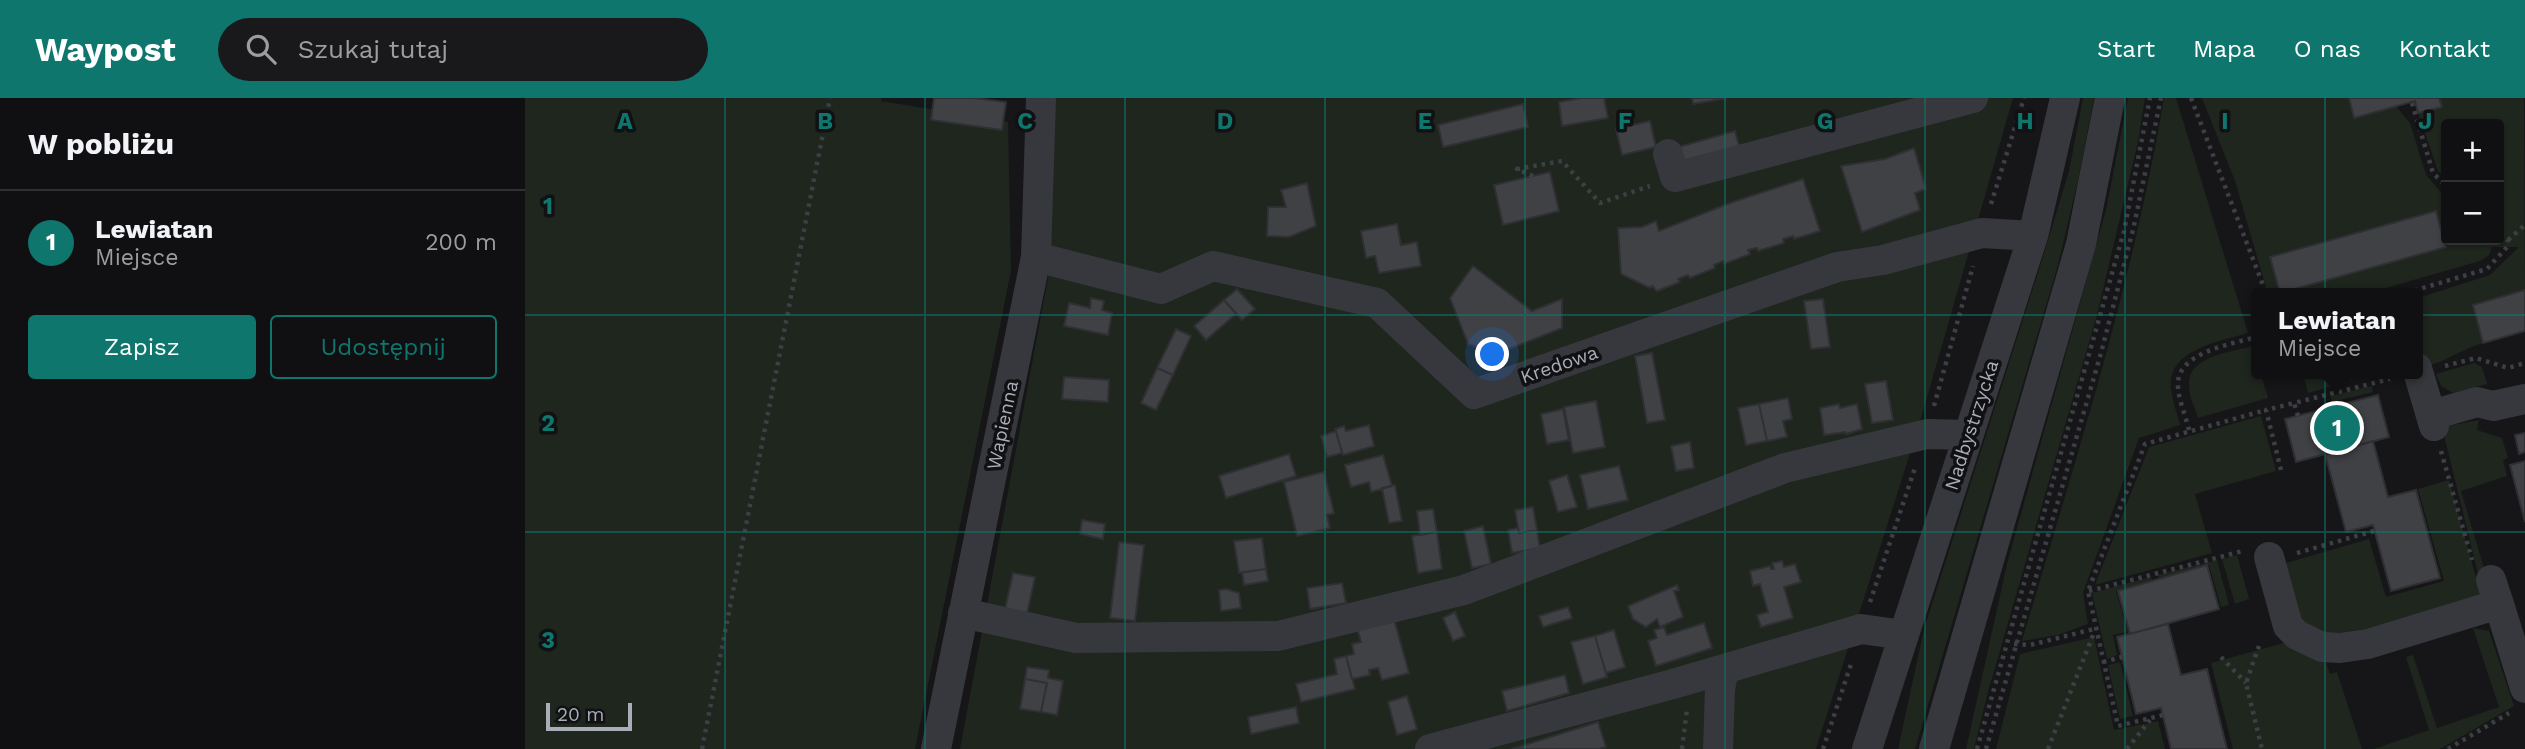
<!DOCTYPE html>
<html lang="pl">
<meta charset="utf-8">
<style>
:root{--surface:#101012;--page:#19191b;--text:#f1f3f6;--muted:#9c9d9f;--line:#303032;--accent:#0f766e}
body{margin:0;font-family:"Work Sans",sans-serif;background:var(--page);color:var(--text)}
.controls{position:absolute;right:21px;top:21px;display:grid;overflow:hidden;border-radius:7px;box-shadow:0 2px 5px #0004}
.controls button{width:63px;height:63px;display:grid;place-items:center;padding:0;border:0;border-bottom:2px solid var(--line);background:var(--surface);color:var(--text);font:35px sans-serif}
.scale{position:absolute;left:21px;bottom:18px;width:86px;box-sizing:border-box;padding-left:7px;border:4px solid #a8adb8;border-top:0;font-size:19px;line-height:24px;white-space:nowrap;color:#a8adb8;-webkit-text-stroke:5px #111113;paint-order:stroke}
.you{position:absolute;left:968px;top:257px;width:24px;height:24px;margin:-18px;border:5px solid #fff;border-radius:50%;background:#1a73e8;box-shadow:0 0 0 10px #1a73e833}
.badge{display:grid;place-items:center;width:46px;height:46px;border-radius:50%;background:var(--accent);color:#fff;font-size:23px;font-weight:700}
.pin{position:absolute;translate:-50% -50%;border:4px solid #fff;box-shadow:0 2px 7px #0006}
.popup{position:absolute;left:1726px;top:190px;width:172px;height:91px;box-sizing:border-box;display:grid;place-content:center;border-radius:7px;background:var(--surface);filter:drop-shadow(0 2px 5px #0005);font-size:23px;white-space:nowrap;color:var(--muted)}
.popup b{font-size:26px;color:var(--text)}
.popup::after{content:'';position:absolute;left:50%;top:100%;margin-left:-14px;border:14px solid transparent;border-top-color:var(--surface)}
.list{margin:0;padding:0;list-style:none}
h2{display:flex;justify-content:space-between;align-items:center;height:91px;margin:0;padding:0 28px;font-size:30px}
h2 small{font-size:23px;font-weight:400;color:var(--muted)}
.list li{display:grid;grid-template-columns:46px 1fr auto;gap:21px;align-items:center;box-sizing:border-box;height:105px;padding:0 28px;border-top:2px solid var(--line)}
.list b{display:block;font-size:26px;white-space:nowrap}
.list p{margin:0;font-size:23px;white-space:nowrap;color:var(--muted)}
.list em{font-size:23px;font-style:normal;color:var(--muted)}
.actions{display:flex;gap:14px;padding:21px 28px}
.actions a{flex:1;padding:16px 0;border:2px solid var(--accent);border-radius:7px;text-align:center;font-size:24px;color:var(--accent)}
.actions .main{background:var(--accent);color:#fff}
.icon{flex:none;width:38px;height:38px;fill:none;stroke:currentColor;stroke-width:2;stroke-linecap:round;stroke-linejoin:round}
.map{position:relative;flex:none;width:2000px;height:651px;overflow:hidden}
header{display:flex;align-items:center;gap:42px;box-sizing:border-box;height:98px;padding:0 35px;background:var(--accent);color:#fff}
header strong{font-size:33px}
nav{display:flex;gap:38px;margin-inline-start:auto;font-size:24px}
.search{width:490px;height:63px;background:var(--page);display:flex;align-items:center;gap:18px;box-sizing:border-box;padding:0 24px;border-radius:38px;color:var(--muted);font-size:26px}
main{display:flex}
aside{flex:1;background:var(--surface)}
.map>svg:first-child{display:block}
.green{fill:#1e261e}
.building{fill:#404145;stroke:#303034;stroke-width:2}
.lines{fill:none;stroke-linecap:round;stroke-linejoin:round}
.path{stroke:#3d3f44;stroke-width:4.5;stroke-dasharray:3.5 5;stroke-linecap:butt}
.minor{stroke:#37383d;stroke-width:30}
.grid{fill:none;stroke:#0f766e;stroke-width:2;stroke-opacity:0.55}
.labels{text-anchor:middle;stroke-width:7;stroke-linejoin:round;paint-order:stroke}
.street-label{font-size:19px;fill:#a8adb8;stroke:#111113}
.grid-label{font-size:23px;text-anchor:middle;font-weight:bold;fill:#0f766e;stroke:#111113;stroke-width:7;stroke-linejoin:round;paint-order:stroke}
</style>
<header>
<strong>Waypost</strong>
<div class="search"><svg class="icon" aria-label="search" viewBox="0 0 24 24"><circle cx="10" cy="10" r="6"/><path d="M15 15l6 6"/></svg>Szukaj tutaj</div>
<nav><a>Start</a><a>Mapa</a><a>O nas</a><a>Kontakt</a></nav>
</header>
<main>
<aside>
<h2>W pobliżu<small></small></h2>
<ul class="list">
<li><span class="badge">1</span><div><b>Lewiatan</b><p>Miejsce</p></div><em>200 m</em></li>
</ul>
<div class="actions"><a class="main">Zapisz</a><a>Udostępnij</a></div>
</aside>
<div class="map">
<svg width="2000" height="651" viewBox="0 0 2000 651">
<rect width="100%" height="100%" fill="#161618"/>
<!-- green -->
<path class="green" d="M0,0H356V3L483,24L486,173L390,651H0Z
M527,0H1488L1395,324L1291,651H435L523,180Z
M1558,0H1569L1554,78L1533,167L1390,651H1373L1399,531L1517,162L1544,73Z
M1603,0H1620L1613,44L1572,217L1463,594L1449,651H1441L1482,466L1581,112Z
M1639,0H1651L1723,235C1697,243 1642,251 1646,290C1647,302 1652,315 1655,327L1614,340L1558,495L1563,526L1533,537L1497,543C1550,363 1608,185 1639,0Z
M1677,0H1824L1830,20L1871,8L1885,25L1901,77L1921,100V142H1974V26H1921V81L1913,73L1893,15L1917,9L1914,0H1999L2000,192L1948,207L1958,245C1935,252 1921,264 1898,269L1893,241V200L1965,177L1994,149H1967L1964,157L1955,163L1843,195H1758L1921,149L1911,113L1745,159L1753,189L1742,193L1710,83Z
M1728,248L1731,259V276H1736L1743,300L1673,320C1670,310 1664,299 1664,288C1661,258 1707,254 1728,248Z
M1949,265L1957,269L1962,286L1928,295L1916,288L1911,276Z
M1778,276H1847L1783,295Z
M1847,288L1848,294L1807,304L1806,298Z
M1736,318L1751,373L1670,396L1687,455L1570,487L1624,349Z
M1954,322L1952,332L1977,340L1983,360L1978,362L1982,378L1936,393L1967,497L1959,500L1917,329Z
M1924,382L1957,501L1816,541L1781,533L1754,467L1844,441L1861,499L1919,483L1893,391Z
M1712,457L1724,501L1710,506L1697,461Z
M1692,462L1704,507L1696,509L1684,467L1634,480L1633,477Z
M1626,479L1627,482L1591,493L1603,534L1588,537L1592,557L1582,561L1567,495Z
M1948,530L1964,533L1989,608L1915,651H1849L1904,632L1881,559L1888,557L1912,630L1974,609Z
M1569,539L1589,632L1633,623L1640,651H1471L1495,556Z
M1773,541L1796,551L1805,576L1812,574L1837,651H1708L1686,565Z
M1595,564L1608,618L1595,621L1583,567Z"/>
<!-- building -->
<path class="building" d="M409,0H449L481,4L477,32L406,22Z
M1056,0H1079L1083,20L1037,28L1034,4Z
M1167,0H1202L1168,6Z
M1824,0H1914L1917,9L1893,15L1890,3L1829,20Z
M998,6L1003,29L918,49L913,27Z
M1125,23L1131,49L1097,57L1091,31Z
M1210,33L1217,59L1157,76L1150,50Z
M1389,50L1401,91L1390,95L1395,112L1337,134L1316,68L1360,61Z
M1025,74L1034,113L978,127L969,87Z
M1278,81L1295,133L1269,141L1268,138L1258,141L1259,145L1233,153L1232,150L1223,152L1225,156L1199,166L1198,163L1189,167L1190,170L1165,180L1163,177L1153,181L1155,184L1132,193L1127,188L1125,190L1096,176L1093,130L1117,129L1131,123L1134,133L1205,105Z
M782,85L791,128L764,139L742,138L743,109H761L756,92Z
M1911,113L1921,149L1755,195L1745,159Z
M872,126L876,147L892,144L896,168L854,175L850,158L841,160L836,133Z
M948,168L1007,213L1037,201V230L972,256L943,246L925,200Z
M712,191L730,211L717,222L699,202Z
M2000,192V233L1958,245L1948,207Z
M566,200L579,203L577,212L587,215L583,237L539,228L544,205L565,210Z
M1298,201L1305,249L1286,251L1279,203Z
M699,202L711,216L681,242L669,228Z
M651,231L666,238L648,277L632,270Z
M1127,255L1140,322L1122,325L1110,258Z
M632,270L648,277L631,312L616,305Z
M539,279L584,282L583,304L537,301Z
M1361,283L1368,322L1347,325L1340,286Z
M1853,297L1864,339L1771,364L1760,321Z
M1263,300L1267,321L1258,323L1262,339L1242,343L1234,306Z
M1071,303L1080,349L1048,355L1039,309Z
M1234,306L1242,343L1221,347L1213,310Z
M1314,306L1315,310L1332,306L1337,331L1321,336L1320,334L1299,337L1295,310Z
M1038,311L1044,342L1022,346L1016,316Z
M844,327L849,348L818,357L810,331L819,328L821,333Z
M811,333L817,355L802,359L796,338Z
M2000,335V354L1994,356L1990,337Z
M1848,343L1863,399L1891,392L1915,480L1866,493L1848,427L1821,434L1800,356Z
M1165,344L1169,370L1151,373L1146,348Z
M764,356L771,378L701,400L694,378Z
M858,357L867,388L846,394L844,384L826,389L820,367Z
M2000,363V424L1985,367Z
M1094,368L1103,402L1063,411L1055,377Z
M799,374L809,415L802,417L805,430L772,438L759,384Z
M1042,377L1052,409L1033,414L1024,383Z
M870,387L877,423L864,425L857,390Z
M1008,409L1012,432L994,435L990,412Z
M908,411L912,434L895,437L892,413Z
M557,422L580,426L578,441L555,436Z
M958,428L966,466L947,470L939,433Z
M993,430L994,435L1012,432L1015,450L987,455L983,432Z
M912,434L917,471L893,475L887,438Z
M737,440L741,471L714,475L709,443Z
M594,444L619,447L610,523L585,520Z
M1257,463L1259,469L1270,466L1276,484L1259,489L1268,520L1236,529L1232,517L1243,514L1235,486L1228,488L1225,473L1245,468L1246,471H1249L1247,465Z
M1682,467L1694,511L1605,536L1593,493Z
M741,471L743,483L719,487L717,474Z
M488,475L510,479L502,516L480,511Z
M817,485L821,505L785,511L782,490Z
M1152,487L1154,492L1149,493L1158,519L1135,529L1132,521L1121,529L1108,521L1103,508Z
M701,491L714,495L716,510L696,513L694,492Z
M1043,509L1047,520L1018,529L1014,518Z
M930,514L940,538L928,543L918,520Z
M869,521L884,575L857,582L853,570L844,572L845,577L827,581L821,558L829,556L827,546L836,544L832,530Z
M1179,525L1187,550L1131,568L1123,543L1132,540L1129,532L1139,529L1142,537Z
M1643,526L1656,577L1682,571L1702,651H1646L1636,610L1611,616L1592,539Z
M1089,532L1100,569L1081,575L1070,538Z
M1070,538L1082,579L1058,586L1046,544Z
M821,558L830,591L776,604L771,586L812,576L809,561Z
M502,569L524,572L523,580L538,583L532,617L516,614L522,585L500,581Z
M1040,577L1044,595L982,613L977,593Z
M500,581L522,585L516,614L495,611Z
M882,598L892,631L872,637L863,604Z
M771,609L774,625L726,636L723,619Z
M1073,624L1081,649L1073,651H987Z"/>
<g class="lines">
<!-- path -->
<path class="path" d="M1666,0L1741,195
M1887,5L1908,75L1921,88
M1008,78L992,71L1037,63L1075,105L1125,88
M1466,106L1499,0
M1983,142L2000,127
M1881,195L1962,171L1982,149L1983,142L1974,135
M1920,268L1951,260L1983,270L2000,265
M1409,308L1448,168
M1773,318L1769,305L1865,281
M1664,332C1661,319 1654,303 1653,289C1650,254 1708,246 1731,239
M1916,353L1947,462
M1756,372L1741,312L1769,305
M1772,455L1849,433
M1564,493L1718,453
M1345,504L1391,367
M1489,546L1505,547L1569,531
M1734,548L1721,585L1737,651
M1696,559L1721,585
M1578,564L1597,559
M1638,617L1593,628L1563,493L1620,346L1741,312
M177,651L305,0
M1157,651L1162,611
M1298,651L1327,563
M1452,651L1599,133L1625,0
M1461,651L1576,255L1608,132L1636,0
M1523,651L1570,532
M1602,651L1625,622
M1923,651L1984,615"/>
<!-- minor -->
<path class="minor" d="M1143,56L1150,79L1448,0
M511,159L636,191L688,168L852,205L949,296L1312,169L1358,162L1457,135L1508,138
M1892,270L1909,328
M1907,317L1952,304L1968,308L2000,301
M1744,459L1763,528L1772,537L1797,549L1815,550L1843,546L1974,506L2000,590
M1966,482L1974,506
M438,515L551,540L753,538L939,492L1260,370L1402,336L1443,337
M411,651L511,159L516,0
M905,651L1148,586L1336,531L1379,537
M1193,651L1195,591L1199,571
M1342,651L1508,138L1540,0
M1409,651L1556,146L1585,0"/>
</g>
<!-- grid -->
<path class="grid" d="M200,0V651M400,0V651M600,0V651M800,0V651M1000,0V651M1200,0V651M1400,0V651M1600,0V651M1800,0V651M0,217H2000M0,434H2000"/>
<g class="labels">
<!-- street labels -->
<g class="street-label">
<text transform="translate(1034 266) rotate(-19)" y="7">Kredowa</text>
<text transform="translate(477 327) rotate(-78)" y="7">Wapienna</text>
<text transform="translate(1446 327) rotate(-72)" y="7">Nadbystrzycka</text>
</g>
</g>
<g class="grid-label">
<text x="100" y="31">A</text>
<text x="300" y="31">B</text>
<text x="500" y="31">C</text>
<text x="700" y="31">D</text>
<text x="900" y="31">E</text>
<text x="1100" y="31">F</text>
<text x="1300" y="31">G</text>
<text x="1500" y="31">H</text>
<text x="1700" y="31">I</text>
<text x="1900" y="31">J</text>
<text x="23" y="116">1</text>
<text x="23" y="333">2</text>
<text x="23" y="550">3</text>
</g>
</svg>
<div class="controls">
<button>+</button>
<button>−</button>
</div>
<div class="scale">20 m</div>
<div class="you"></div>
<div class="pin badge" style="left:1812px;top:330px">1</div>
<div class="popup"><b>Lewiatan</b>Miejsce</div>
</div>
</main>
